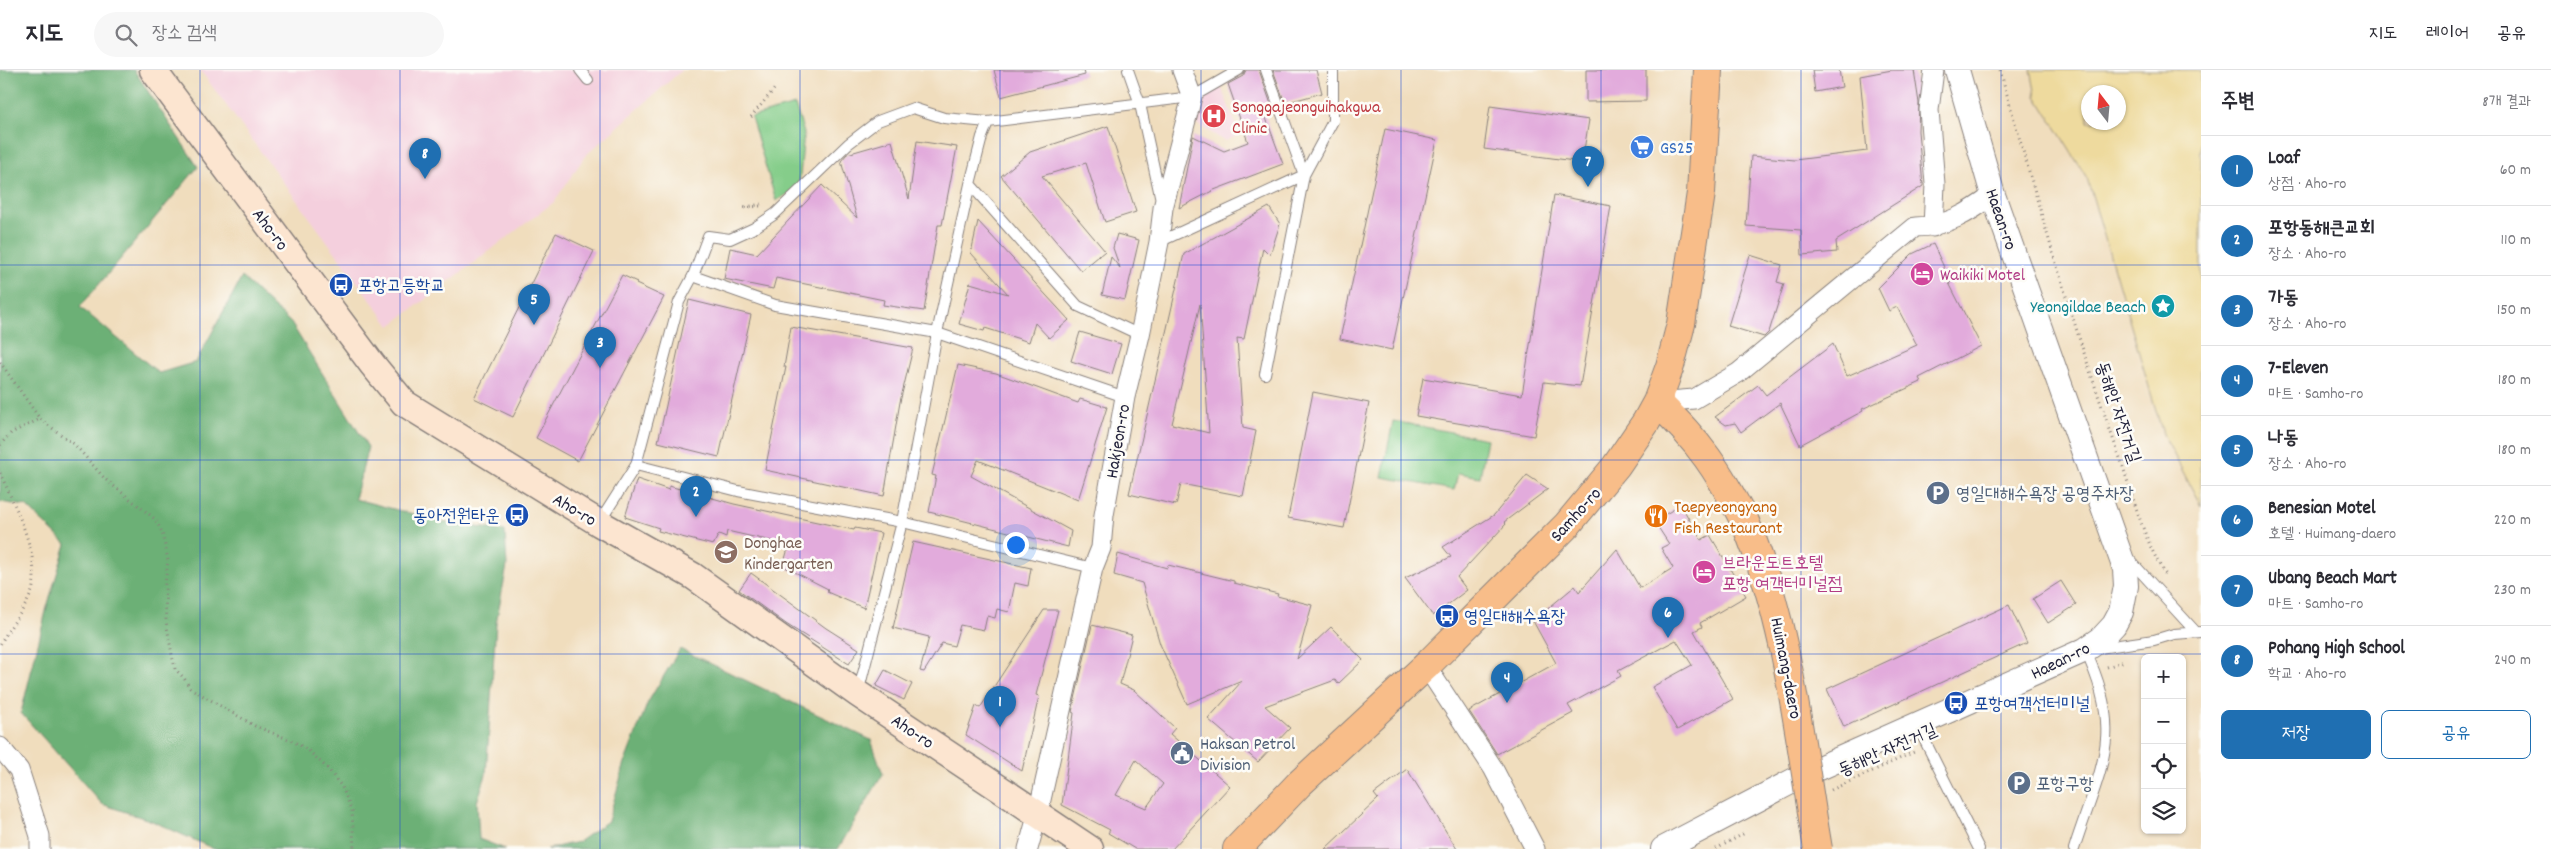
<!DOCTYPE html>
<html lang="ko">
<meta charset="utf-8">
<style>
:root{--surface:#fff;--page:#f7f7f7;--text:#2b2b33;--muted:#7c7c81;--line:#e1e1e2;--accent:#1f6fb2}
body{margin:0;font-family:Dekko,"Poor Story",sans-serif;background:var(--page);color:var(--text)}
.controls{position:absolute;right:15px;bottom:15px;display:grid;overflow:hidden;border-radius:8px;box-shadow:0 1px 4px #0004}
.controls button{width:45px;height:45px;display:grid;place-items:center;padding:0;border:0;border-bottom:1px solid var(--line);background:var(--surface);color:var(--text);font:25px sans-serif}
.compass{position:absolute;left:2081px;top:15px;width:45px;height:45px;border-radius:50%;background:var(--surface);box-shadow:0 1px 4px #0004;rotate:344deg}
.you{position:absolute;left:1015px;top:474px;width:18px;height:18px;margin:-12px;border:4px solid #fff;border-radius:50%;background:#1a73e8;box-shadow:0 0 0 8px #1a73e833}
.badge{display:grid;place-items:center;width:32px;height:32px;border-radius:50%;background:var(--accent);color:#fff;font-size:16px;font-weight:700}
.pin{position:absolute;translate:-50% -41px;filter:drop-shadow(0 1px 2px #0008)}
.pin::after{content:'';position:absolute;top:26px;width:18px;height:15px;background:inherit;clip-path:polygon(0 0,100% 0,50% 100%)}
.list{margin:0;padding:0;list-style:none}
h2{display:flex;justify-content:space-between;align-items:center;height:65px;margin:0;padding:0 20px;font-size:21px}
h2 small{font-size:16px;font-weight:400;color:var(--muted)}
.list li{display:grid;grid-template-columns:32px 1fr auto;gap:15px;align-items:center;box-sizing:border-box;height:70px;padding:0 20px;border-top:1px solid var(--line)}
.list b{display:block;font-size:19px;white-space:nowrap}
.list p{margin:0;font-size:16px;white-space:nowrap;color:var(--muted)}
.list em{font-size:16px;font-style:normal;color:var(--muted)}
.actions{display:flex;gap:10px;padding:15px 20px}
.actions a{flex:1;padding:11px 0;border:1px solid var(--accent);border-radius:8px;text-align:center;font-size:18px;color:var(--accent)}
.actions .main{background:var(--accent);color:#fff}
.icon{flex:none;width:28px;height:28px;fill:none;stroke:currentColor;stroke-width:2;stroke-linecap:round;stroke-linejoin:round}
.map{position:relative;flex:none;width:2201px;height:779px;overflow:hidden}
header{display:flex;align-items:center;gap:30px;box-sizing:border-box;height:70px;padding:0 25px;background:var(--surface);border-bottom:1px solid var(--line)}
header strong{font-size:24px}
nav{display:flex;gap:28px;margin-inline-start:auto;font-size:18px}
.search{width:350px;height:45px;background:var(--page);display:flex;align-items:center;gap:12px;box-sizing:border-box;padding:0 18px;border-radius:28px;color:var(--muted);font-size:19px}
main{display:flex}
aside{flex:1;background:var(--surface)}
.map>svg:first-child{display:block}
.built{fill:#f4cfdd}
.green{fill:#85cd8a;stroke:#547862}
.forest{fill:#6cb076;stroke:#476958}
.sand{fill:#eeda9e;stroke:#887e6c;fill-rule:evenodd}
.building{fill:#e2abdc;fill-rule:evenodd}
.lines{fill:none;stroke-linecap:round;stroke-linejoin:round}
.service-casing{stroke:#89807c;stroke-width:12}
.minor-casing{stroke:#89807c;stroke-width:21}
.tertiary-casing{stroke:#89807c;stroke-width:26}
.secondary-casing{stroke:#89807c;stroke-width:29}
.primary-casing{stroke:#89807c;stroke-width:30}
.path{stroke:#89807c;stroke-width:3;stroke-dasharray:1 4;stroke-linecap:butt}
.service{stroke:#fff;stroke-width:10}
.minor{stroke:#fff;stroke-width:19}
.tertiary{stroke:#fff;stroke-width:24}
.secondary{stroke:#fce5d0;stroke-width:26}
.primary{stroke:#f8bd89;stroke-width:28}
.primary-bridge-casing{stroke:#89807c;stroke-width:30;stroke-linecap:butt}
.primary-bridge{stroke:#f8bd89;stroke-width:28}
.grid{fill:none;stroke:#1d4ed8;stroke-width:1;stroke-opacity:0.55}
.labels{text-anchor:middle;stroke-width:5;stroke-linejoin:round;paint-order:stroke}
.health-label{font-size:18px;fill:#be3a42;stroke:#fdfcf7;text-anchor:start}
.shop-label{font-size:18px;fill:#366cbe;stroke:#fdfcf7;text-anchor:start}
.street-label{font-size:18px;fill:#22223b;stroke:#fdfcf7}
.hotel-label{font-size:18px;fill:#b23c85;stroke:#fdfcf7;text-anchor:start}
.transit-label{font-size:18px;fill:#164399;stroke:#fdfcf7;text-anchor:start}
.culture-label{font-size:18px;fill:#0d838f;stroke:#fdfcf7;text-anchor:end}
.service-label{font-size:18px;fill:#4e5e75;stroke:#fdfcf7;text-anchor:start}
.food-label{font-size:18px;fill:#c56008;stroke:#fdfcf7;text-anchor:start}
.education-label{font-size:18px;fill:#785e54;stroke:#fdfcf7;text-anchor:start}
</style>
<header>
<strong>지도</strong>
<div class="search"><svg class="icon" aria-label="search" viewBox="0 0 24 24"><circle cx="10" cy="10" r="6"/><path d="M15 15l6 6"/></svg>장소 검색</div>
<nav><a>지도</a><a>레이어</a><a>공유</a></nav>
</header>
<main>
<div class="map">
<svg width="2201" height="779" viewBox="0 0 2201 779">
<rect width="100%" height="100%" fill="#fdfcf7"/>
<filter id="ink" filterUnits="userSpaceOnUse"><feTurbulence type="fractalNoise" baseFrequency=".02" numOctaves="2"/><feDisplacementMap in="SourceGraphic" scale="10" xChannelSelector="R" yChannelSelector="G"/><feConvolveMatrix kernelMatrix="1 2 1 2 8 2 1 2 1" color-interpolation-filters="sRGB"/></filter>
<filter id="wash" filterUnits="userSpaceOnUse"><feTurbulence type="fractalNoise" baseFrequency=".0096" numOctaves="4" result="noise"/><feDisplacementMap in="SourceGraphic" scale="20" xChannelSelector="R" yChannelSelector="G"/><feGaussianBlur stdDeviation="1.12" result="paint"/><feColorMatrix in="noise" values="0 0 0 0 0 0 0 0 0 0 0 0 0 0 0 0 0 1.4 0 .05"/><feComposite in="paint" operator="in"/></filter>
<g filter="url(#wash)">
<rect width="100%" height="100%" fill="#f0ddbd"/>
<!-- built -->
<path class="built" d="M200,0H682L585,86L554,132L390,256Z
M1220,14L1240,65L1225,71L1195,53L1199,23Z"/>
<!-- green -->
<path class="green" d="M795,35L804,63L799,117L776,131L751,47Z
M1393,351L1487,369L1480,407L1458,403L1454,420L1382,407Z"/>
<!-- forest -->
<path class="forest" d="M0,0H134L198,97L80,237L159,303L196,292L242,207L291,253L368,377L355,429L448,453L505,461L507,496L496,553L486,705L477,732L479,769L505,779H214L152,751L102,734L21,643L47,537L66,474L26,436L0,432Z
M680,579L871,670L883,704L838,779H547L578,772L608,751L626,689L648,632Z"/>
<!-- sand -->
<path class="sand" d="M2031,0H2201V436L2163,364L2087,108L2036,26ZM2088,22H2118V52H2088Z"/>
<g id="blocks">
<!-- building -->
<path class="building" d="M994,0H1084L1085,5L1001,27Z
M1246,0H1259L1272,37L1263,40L1283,94L1214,120L1179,138L1193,66L1224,81L1248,72L1228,14L1243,6Z
M1273,0H1316L1322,23L1285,33Z
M1586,0H1646V31L1586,32Z
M1812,0H1839L1842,17L1815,22Z
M1892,0H1914L1919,33L1918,61L1923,116L1836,171L1837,182L1802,185L1801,160L1746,156L1751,86L1795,90L1867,81L1860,6Z
M1490,36L1589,50L1582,92L1484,79Z
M1108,56L1136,142L1105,152L1086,93L1042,106L1105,181L1081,201L1001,106L1030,82Z
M1385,59L1437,70L1392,280L1340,269Z
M892,71L909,129L917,71L957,77L942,155H938L924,241L883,235L884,230L776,208L773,219L724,209L730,178L757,184L822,115L857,148L841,91L847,84Z
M1554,125L1611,136L1580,316L1544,312L1534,366L1416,346L1423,308L1522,325Z
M1269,137L1280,154L1270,185L1263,178L1244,269L1237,268L1243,358L1256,361L1243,426L1181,414L1176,435L1129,424L1184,184ZM1200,234L1209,363L1172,354Z
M978,151L1069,250L1049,268L1035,253L1029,272L985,258L984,261L959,254L970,213L1008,224L971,183Z
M556,163L594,181L513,347L474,328Z
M1117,164L1139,170L1125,230L1102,225L1111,187L1120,198L1113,178Z
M1933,174L1951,212L1949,213L1981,276L1919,308L1921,312L1862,339L1863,341L1800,375L1780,333L1741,362L1735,353L1726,355L1715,347L1758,315L1766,325L1833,274L1847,306L1917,275L1897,237L1889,241L1878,218L1912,184Z
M1750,185L1782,195L1777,212L1784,214L1769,262L1764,267L1728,256Z
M622,205L637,212L636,214L664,227L578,391L536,368Z
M689,230L751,245L719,387L658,372Z
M791,257L913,278L900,332L884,426L765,400L786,297H784Z
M1080,262L1121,274L1112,304L1071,291Z
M958,295L996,303L1078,333L1080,329L1107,337L1078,430L978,390L971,406L1071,461L1068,477L929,442L936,406L932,405Z
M1313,322L1369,333L1344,458L1288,448Z
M1527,405L1548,419L1504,452L1506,454L1457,507L1467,520L1433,546L1405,508L1451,487L1443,477L1494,445Z
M637,409L669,420V416L734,434L854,460L855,458L881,463L864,538L827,522L828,519L783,496L789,475L727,461L726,467L719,464L713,475L658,461L659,458L625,447Z
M1681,435L1701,470L1710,465L1746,526L1700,553L1702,557L1694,561L1733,629L1677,660L1652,617L1692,595L1676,570L1618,601L1621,606L1568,635L1573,643L1497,684L1469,641L1556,593L1533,551L1575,516L1579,522L1617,479L1640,518L1673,498L1661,478L1669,474L1654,451Z
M913,472L1031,498L1028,516L1015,513L1009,542L997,539L995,548L987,546L984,560L960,555L954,576L942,573L924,602L920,601L929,567L893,558Z
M1118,484L1167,498L1168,495L1234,511V513L1278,524L1277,526L1312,535L1297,589L1331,557L1363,590L1338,614L1335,610L1265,636L1290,658L1258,692L1208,649L1242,611L1187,634L1160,574L1142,513L1114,505Z
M751,503L826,558L859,579L849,594L786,554L739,520Z
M2061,511L2076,535L2048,553L2033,529Z
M2009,535L2027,573L1844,657L1827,619Z
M1044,540H1058L1036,625L1039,626L1022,701L966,665L976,636L980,638Z
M1092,555L1132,565L1120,614L1134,620L1175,658L1170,664L1230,716L1172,779H1135L1108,763L1110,760L1062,735L1074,643L1072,642ZM1136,690L1163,714L1146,738L1116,725Z
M885,600L912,614L904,630L876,616Z
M1407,699L1457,779H1325L1378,729L1374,724Z"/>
</g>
</g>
<g filter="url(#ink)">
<use href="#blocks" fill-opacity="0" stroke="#89807c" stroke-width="1"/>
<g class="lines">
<!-- service casing -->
<g class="service-casing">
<path id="service" d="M580,0L588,10
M1128,0L1140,34L1161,130
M970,114L1078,236L1140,265
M1159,172L1304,105L1266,0
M693,206L775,235L937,263L1125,327
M1265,304L1304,105L1333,51V0
M636,395L738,421L902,452L1093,498
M599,453L636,395L679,232L693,206L708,166L730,169L754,158L775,144L848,74L878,51L913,38L944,48L988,52L1192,27L1239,0
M2128,488L2195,561
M2099,578L2154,570L2174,564L2201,562
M858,623L902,452L937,263L970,114L982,67L988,52
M1917,655L1979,779
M2074,779C2100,697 2126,665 2085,580"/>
</g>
<!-- minor casing -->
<g class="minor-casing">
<path id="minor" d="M1933,157L1935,114L1929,40L1934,0
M1657,332L1694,329L1738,303L1915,157C1946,157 1969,143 1993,125
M1426,596L1493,698L1535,779
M0,677L19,700L40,766V779
M1028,779L1038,743L1093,498L1101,478L1104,445L1125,327L1140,265L1159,172L1163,138L1192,27L1182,0"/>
</g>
<!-- tertiary casing -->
<g class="tertiary-casing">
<path id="tertiary" d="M1663,779L1808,703L2085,580L2101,569L2114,555L2121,542L2126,516L2125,499L1993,125L1957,0"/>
</g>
<!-- secondary casing -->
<g class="secondary-casing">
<path id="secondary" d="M153,0L372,294L404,333L599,453L693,506L858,624L1090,779"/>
</g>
<!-- primary casing -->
<g class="primary-casing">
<path id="primary" d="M1657,332C1699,371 1719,401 1745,452
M1237,779L1299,714L1426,596L1567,455L1616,396L1646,352L1657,332L1670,296L1681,254L1701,123L1708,0"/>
</g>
<!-- path -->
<path class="path" d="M2000,0C2037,130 2074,261 2120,388C2132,423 2145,475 2166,505
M751,47L776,17
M760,136L743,138L761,134
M0,292L40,349L75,375L105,409L155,449L162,462L168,490L165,514L166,551L172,585L175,599L184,608L190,618L255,656L293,671L309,681L328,699L342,717L352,741L354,779
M0,375L11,363L40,349
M0,403C14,434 45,494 30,526C22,544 8,558 0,575
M2107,597L2125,591
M1831,720L1914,682
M1716,779L1745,763"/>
<!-- service -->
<use href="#service" class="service"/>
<!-- minor -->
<use href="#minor" class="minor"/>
<!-- tertiary -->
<use href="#tertiary" class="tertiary"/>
<!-- secondary -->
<use href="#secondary" class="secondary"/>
<!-- primary -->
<use href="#primary" class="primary"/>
<!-- primary-bridge casing -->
<g class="primary-bridge-casing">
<path id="primary-bridge" d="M1745,452C1789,555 1799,669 1818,779"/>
</g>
<!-- primary-bridge -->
<use href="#primary-bridge" class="primary-bridge"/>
</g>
</g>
<!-- grid -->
<path class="grid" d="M200,0V779M400,0V779M600,0V779M800,0V779M1000,0V779M1201,0V779M1401,0V779M1601,0V779M1801,0V779M2001,0V779M0,195H2201M0,390H2201M0,584H2201"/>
<!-- icons -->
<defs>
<g id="hospital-disc" transform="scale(1.25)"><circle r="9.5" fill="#e0444e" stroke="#fdfcf7"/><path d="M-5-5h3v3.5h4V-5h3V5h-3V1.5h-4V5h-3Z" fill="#fff"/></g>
<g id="supermarket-disc" transform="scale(1.25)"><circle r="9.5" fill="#3f7fe0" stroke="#fdfcf7"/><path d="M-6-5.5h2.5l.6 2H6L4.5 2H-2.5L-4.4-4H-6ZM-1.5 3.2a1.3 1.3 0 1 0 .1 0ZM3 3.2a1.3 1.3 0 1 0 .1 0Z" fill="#fff"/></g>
<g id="hotel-disc" transform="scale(1.25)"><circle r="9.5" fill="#d1479c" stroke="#fdfcf7"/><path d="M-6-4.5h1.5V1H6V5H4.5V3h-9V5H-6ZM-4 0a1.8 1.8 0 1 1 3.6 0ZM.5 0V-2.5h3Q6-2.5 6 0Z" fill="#fff"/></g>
<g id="bus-disc" transform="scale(1.25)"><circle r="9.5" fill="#1a4fb4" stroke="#fdfcf7"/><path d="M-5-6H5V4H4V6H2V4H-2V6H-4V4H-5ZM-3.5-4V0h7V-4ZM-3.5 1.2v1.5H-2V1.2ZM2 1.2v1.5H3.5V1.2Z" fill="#fff"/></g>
<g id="sight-disc" transform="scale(1.25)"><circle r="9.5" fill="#0f9aa8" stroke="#fdfcf7"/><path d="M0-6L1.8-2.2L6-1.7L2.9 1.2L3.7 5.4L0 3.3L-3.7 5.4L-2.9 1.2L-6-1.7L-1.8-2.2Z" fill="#fff"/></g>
<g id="parking-disc" transform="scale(1.25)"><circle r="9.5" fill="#5c6f8a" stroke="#fdfcf7"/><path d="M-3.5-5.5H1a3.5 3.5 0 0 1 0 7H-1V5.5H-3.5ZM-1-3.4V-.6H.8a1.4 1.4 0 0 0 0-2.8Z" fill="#fff"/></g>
<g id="restaurant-disc" transform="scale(1.25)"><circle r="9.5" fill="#e8710a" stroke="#fdfcf7"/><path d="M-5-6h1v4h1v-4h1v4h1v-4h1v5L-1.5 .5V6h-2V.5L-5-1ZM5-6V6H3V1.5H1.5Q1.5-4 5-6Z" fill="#fff"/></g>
<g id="school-disc" transform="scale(1.25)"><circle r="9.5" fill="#8d6e63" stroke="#fdfcf7"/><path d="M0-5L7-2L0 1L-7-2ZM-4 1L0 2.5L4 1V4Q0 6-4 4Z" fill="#fff"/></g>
<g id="civic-disc" transform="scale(1.25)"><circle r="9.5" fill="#5c6f8a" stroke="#fdfcf7"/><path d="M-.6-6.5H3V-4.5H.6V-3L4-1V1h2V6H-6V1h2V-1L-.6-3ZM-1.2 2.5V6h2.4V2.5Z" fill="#fff"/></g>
</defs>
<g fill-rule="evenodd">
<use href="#hospital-disc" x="1214" y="46"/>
<use href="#supermarket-disc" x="1642" y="77"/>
<use href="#hotel-disc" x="1922" y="204"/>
<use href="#bus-disc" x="341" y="215"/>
<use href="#sight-disc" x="2163" y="236"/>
<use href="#parking-disc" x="1938" y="423"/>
<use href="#bus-disc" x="517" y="445"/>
<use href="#restaurant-disc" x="1656" y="446"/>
<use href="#school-disc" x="726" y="482"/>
<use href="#hotel-disc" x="1704" y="502"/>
<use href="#bus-disc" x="1447" y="546"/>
<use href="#bus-disc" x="1956" y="633"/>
<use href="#civic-disc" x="1182" y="683"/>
<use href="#parking-disc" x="2019" y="713"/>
</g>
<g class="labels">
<!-- health labels -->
<g class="health-label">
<text x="1232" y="42">Songgajeonguihakgwa<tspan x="1232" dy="21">Clinic</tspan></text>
</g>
<!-- shop labels -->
<g class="shop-label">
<text x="1660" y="83">GS25</text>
</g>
<!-- street labels -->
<g class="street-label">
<text transform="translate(2002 149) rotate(71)" y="6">Haean-ro</text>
<text transform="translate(271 159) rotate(53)" y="6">Aho-ro</text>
<text transform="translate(2119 342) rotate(71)" y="6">동해안 자전거길</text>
<text transform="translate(1117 371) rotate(-80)" y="6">Hakjeon-ro</text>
<text transform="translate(575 439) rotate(31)" y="6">Aho-ro</text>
<text transform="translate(1575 444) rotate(-48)" y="6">Samho-ro</text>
<text transform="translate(2060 590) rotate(-26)" y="6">Haean-ro</text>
<text transform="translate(1787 598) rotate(79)" y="6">Huimang-daero</text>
<text transform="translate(913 661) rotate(34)" y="6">Aho-ro</text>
<text transform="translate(1887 679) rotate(-24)" y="6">동해안 자전거길</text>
</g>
<!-- hotel labels -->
<g class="hotel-label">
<text x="1940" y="210">Waikiki Motel</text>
<text x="1722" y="498">브라운도트호텔<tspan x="1722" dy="21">포항 여객터미널점</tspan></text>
</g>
<!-- transit labels -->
<g class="transit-label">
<text x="358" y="221">포항고등학교</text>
<text x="500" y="451" text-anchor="end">동아전원타운</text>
<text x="1464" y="552">영일대해수욕장</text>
<text x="1974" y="639">포항여객선터미널</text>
</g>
<!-- culture labels -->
<g class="culture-label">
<text x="2146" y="242">Yeongildae Beach</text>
</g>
<!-- service labels -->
<g class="service-label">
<text x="1956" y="429">영일대해수욕장 공영주차장</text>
<text x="1200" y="679">Haksan Petrol<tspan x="1200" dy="21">Division</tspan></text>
<text x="2036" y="719">포항구항</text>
</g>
<!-- food labels -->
<g class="food-label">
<text x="1674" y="442">Taepyeongyang<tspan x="1674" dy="21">Fish Restaurant</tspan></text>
</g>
<!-- education labels -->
<g class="education-label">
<text x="744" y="478">Donghae<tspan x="744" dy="21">Kindergarten</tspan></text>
</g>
</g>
</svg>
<div class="controls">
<button>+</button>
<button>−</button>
<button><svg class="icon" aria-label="locate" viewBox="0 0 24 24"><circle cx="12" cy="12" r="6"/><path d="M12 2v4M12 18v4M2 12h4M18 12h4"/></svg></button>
<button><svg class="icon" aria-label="layers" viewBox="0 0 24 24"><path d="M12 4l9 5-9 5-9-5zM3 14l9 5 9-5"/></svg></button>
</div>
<svg class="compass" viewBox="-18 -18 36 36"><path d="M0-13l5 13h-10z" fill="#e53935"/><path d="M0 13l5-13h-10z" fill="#7c7c81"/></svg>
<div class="you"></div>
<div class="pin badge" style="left:1000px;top:657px">1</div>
<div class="pin badge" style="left:696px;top:447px">2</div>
<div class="pin badge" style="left:600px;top:298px">3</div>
<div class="pin badge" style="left:1507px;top:633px">4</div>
<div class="pin badge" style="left:534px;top:255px">5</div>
<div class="pin badge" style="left:1668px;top:568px">6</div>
<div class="pin badge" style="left:1588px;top:117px">7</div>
<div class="pin badge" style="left:425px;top:109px">8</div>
</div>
<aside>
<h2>주변<small>8개 결과</small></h2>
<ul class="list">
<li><span class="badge">1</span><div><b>Loaf</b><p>상점 · Aho-ro</p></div><em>60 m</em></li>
<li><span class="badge">2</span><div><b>포항동해큰교회</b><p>장소 · Aho-ro</p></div><em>110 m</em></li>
<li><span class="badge">3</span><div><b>가동</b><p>장소 · Aho-ro</p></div><em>150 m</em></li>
<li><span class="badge">4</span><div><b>7-Eleven</b><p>마트 · Samho-ro</p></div><em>180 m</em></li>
<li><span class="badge">5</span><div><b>나동</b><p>장소 · Aho-ro</p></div><em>180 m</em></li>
<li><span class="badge">6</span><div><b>Benesian Motel</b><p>호텔 · Huimang-daero</p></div><em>220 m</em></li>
<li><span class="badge">7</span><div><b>Ubang Beach Mart</b><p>마트 · Samho-ro</p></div><em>230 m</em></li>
<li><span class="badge">8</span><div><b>Pohang High School</b><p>학교 · Aho-ro</p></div><em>240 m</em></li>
</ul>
<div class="actions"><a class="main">저장</a><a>공유</a></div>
</aside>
</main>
